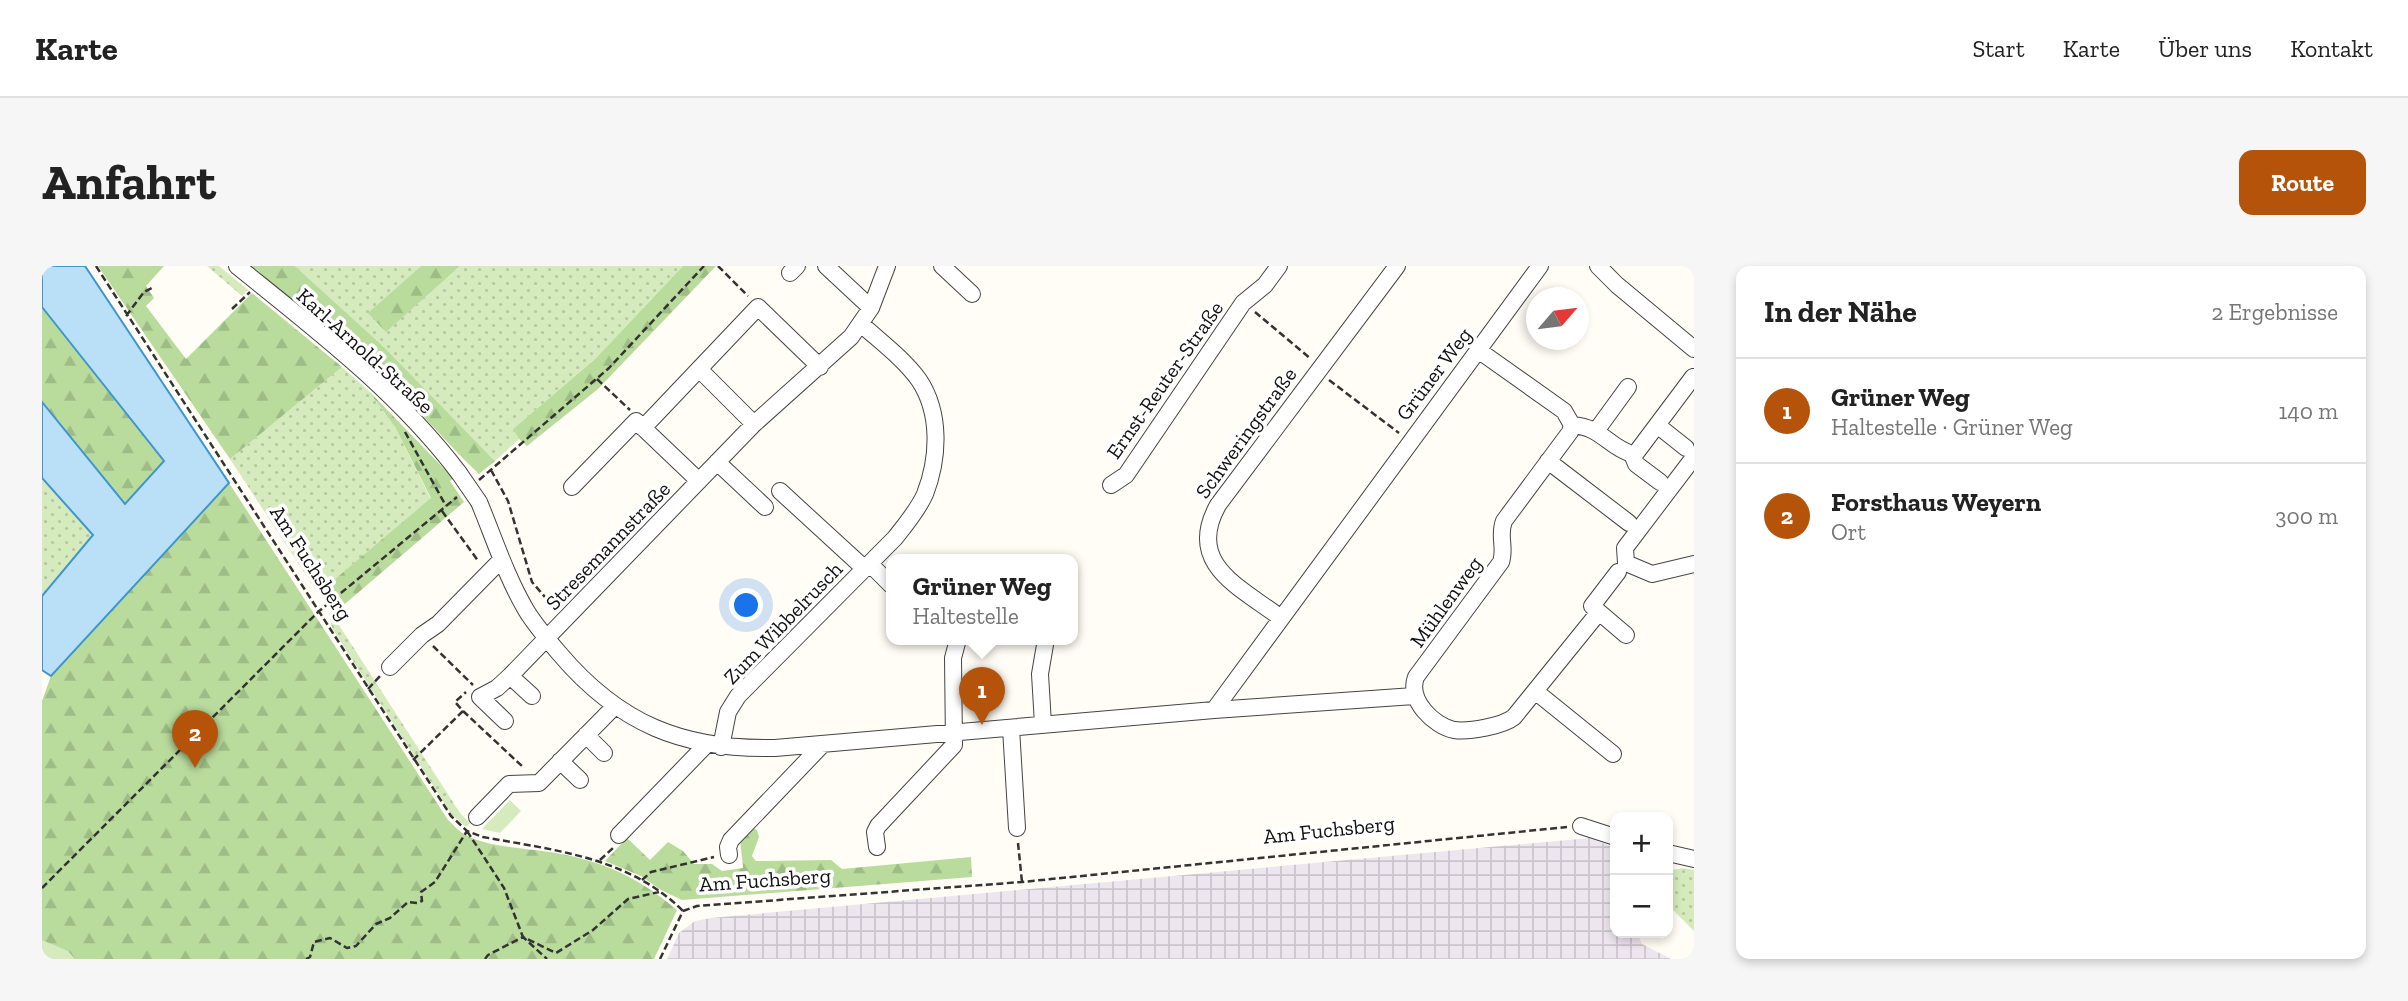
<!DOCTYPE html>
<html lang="de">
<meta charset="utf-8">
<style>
:root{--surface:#fff;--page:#f6f6f6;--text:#222;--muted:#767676;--line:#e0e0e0;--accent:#b45309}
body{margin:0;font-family:"Zilla Slab",serif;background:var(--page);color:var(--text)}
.controls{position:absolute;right:21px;bottom:21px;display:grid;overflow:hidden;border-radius:14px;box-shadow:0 4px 10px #0003}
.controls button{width:63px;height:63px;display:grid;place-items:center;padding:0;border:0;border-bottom:2px solid var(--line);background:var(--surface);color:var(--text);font:35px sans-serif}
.compass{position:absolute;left:1484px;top:21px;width:63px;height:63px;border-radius:50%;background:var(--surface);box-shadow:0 4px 10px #0003;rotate:62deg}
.you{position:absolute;left:705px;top:340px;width:24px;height:24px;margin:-18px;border:5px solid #fff;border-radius:50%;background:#1a73e8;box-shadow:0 0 0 10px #1a73e833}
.badge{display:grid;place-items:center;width:46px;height:46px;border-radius:50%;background:var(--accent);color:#fff;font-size:23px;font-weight:700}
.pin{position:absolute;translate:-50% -58px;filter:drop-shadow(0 2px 4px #0008)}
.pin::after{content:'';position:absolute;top:37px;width:24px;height:21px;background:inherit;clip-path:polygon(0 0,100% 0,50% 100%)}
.popup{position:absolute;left:844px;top:288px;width:192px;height:91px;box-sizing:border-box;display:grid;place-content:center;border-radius:14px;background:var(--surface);filter:drop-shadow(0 2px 5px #0005);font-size:23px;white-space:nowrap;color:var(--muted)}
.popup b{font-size:26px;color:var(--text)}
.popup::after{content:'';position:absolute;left:50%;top:100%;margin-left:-14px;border:14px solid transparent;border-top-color:var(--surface)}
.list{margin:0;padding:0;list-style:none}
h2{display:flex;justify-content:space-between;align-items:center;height:91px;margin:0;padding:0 28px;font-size:30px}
h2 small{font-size:23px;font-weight:400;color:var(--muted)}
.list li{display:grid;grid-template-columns:46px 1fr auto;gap:21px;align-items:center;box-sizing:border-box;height:105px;padding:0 28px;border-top:2px solid var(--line)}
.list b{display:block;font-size:26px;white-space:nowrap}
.list p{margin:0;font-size:23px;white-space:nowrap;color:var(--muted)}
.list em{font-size:23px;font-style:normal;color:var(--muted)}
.map{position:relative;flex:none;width:1652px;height:693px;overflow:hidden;border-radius:14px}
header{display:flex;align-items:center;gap:42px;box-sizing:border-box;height:98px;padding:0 35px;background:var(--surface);border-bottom:2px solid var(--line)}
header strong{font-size:33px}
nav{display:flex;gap:38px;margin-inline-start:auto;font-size:24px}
.intro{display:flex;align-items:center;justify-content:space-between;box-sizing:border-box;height:168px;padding:0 42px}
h1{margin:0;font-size:49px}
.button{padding:18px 32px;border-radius:14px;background:var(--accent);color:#fff;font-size:24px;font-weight:700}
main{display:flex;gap:42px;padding:0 42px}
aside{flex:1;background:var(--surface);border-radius:14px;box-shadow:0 4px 10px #0003}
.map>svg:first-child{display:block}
.industrial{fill:url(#industrial-grid)}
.grass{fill:url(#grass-dots)}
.forest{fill:url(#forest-firs)}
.park{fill:#d5ebbd}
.water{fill:#b9e0f7;stroke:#3f96cf;stroke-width:2}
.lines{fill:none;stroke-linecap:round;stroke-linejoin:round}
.minor-casing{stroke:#444;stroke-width:18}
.path{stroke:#333;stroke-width:2.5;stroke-dasharray:7 3.5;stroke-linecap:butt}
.minor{stroke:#fff;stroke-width:16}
.minor-bridge-casing{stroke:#444;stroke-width:18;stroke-linecap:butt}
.minor-bridge{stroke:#fff;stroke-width:16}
.labels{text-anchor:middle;stroke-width:7;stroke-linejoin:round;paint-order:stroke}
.street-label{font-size:21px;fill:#111;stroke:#fff}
</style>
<header>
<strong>Karte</strong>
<nav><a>Start</a><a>Karte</a><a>Über uns</a><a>Kontakt</a></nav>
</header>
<div class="intro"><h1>Anfahrt</h1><a class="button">Route</a></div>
<main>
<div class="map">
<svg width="1652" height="693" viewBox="0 0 1652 693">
<defs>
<pattern id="industrial-grid" width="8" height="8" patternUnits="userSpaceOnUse" patternTransform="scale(1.75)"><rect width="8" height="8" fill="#eee6ef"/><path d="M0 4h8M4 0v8" fill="none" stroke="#cbc4cc"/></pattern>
<pattern id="grass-dots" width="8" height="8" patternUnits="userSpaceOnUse" patternTransform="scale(1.75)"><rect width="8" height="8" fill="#d5ebbd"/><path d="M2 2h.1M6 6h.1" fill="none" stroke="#b6c8a1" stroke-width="1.8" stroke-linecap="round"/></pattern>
<pattern id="forest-firs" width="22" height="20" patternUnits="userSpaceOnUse" patternTransform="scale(1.75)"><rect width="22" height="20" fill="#b9dc9c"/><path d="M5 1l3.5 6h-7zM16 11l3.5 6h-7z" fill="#9ebc85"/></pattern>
</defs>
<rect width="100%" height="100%" fill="#fffdf5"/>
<!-- industrial -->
<path class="industrial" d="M1548,572L1568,580L1573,590V667H1595L1600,678L1629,693H625L637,667L653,655L669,652Z"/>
<!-- grass -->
<path class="grass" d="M165,0H177L206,24L200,30Z
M253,0H379L327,47L344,65L418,0H641L553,93L471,163L477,173L453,195L342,81Z
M300,101L325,123L353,161L389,233L280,324L273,323L188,193Z
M0,214L52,269L0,330Z
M294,340L297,343L293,353L418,547L428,557L424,561L410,549L290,362L287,348Z
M1642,602L1652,604V665L1626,639V618L1630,604Z"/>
<!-- forest -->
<path class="forest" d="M56,0H122L104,20L112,32L104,40L144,93L210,27L300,101L188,193Z
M207,0H253L342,81L453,195L437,208C409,182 386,153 358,127C310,82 259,41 207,0Z
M379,0H418L344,66L326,47Z
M641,0H674L556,123L485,180L477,173L471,163L553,93Z
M0,41L122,195L84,238L0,136Z
M325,123L411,212L408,215L422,236L297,343L280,324L389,232L353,161Z
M187,217L406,554C411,558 416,565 422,568C446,583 495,582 524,589C568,598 601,615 635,644L612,693H0V435L9,410Z
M710,561L715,564L717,571L710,590L714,595L789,594L800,603L929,591L930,611L640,634L619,624L599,610L563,595L585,572L608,594L626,576L641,585L652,598H670L680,605L701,602L698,573Z"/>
<!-- park -->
<path class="park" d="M468,534L479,545L458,567L440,563Z
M0,674L26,685L33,693H0Z"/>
<!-- water -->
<path class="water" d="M0,0H43L187,217L9,410L0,404V330L51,269L0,212V136L83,238L122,195L0,41Z"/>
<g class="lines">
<!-- minor casing -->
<g class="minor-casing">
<path id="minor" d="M195,0C273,63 356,126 417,207
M784,0L829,42
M900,0L930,28
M1556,0L1575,19L1652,83
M748,7L755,0
M1436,84L1522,145L1530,159L1528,166L1462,255C1456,270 1464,282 1459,296L1374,411C1365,434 1392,460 1412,464C1427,466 1461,460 1472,451L1557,346L1584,369
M657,103L712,158
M1530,159C1560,161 1566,181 1590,188L1594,187L1651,111
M1615,159L1644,182
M601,162L716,41L778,101
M1554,165L1586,121
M1590,188L1594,198L1618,216
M1652,191L1583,282L1584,297L1610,308L1652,298
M1506,195L1587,257
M675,196L723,241
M1069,219L1084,209L1201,37L1223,19L1237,0
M530,221L594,155L657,215
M738,225L823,303
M437,236C452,272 464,310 484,344C493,359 505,373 517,387C577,458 641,484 733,482L1172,444L1498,0
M828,298L849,319
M1557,346L1550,340L1576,306
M1239,352C1198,321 1143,298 1176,239L1355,0
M348,401L380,369L396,358L459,294
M468,410L490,430
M1493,425L1571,488
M1172,444L1372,430
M463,455L438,431L455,422L468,410L712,158L809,71L829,42L845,0
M1001,458L998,408L1004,373
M969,462L975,562
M544,469L562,487
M679,481L686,446L696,430L853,272C864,258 876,244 883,228C897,192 899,147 877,114C862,93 839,76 819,58
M518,495L538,514
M435,551L467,518L497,517L573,440
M1539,560L1573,571
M577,569L664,479
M835,581L833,566L836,560L912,479L911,392L915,377L912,373
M1626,587L1652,593
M687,589L686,581L689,574L781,478"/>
</g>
<!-- path -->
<path class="path" d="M54,0L409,550L425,565L441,571C511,584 587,591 641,645
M676,0L706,30
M190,43L208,26
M1213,46L1269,93
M84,50L102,26L112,21
M555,113L588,144
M1287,114L1357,167
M363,166L404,240
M449,204L466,235L490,316L515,345
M437,214L567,102L662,0
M400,245L437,296
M391,380L431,419
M326,423L338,410
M421,445L482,502
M371,494L421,445L413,436L424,426
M425,565L462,622L481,671L514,687L551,664L586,633L617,626
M976,577L980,616
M558,594L571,582
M600,614L609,606L672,591
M0,622L276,346L415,231
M641,645L655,640L980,616L1525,561
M264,693L268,691L272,676L288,672L305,682L314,680L334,658L348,652L366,636L375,637L380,635L379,626L393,616L425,565
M443,693L446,689L481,671L505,693
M618,693L641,645"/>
<!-- minor -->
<use href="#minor" class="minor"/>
<!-- minor-bridge casing -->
<g class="minor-bridge-casing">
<path id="minor-bridge" d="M417,207L437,236"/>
</g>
<!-- minor-bridge -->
<use href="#minor-bridge" class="minor-bridge"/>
</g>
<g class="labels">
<!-- street labels -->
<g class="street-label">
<text transform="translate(323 85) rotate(42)" y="7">Karl-Arnold-Straße</text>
<text transform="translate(1392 108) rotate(-53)" y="7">Grüner Weg</text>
<text transform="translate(1123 114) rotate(-55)" y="7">Ernst-Reuter-Straße</text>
<text transform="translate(1204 167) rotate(-54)" y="7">Schweringstraße</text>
<text transform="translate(566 280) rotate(-46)" y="7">Stresemannstraße</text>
<text transform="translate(269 297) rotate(57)" y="7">Am Fuchsberg</text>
<text transform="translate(1404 336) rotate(-54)" y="7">Mühlenweg</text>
<text transform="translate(741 357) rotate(-46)" y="7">Zum Wibbelrusch</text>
<text transform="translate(1287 564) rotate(-6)" y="7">Am Fuchsberg</text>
<text transform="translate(723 614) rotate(-4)" y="7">Am Fuchsberg</text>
</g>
</g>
</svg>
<div class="controls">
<button>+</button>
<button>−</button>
</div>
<svg class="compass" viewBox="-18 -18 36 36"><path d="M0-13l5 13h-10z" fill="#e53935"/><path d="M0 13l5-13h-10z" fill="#767676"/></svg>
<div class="you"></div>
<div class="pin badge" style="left:940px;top:459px">1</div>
<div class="popup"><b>Grüner Weg</b>Haltestelle</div>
<div class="pin badge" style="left:153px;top:502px">2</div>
</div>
<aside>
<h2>In der Nähe<small>2 Ergebnisse</small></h2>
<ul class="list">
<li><span class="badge">1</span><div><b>Grüner Weg</b><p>Haltestelle · Grüner Weg</p></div><em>140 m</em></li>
<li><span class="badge">2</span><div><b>Forsthaus Weyern</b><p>Ort</p></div><em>300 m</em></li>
</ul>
</aside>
</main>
